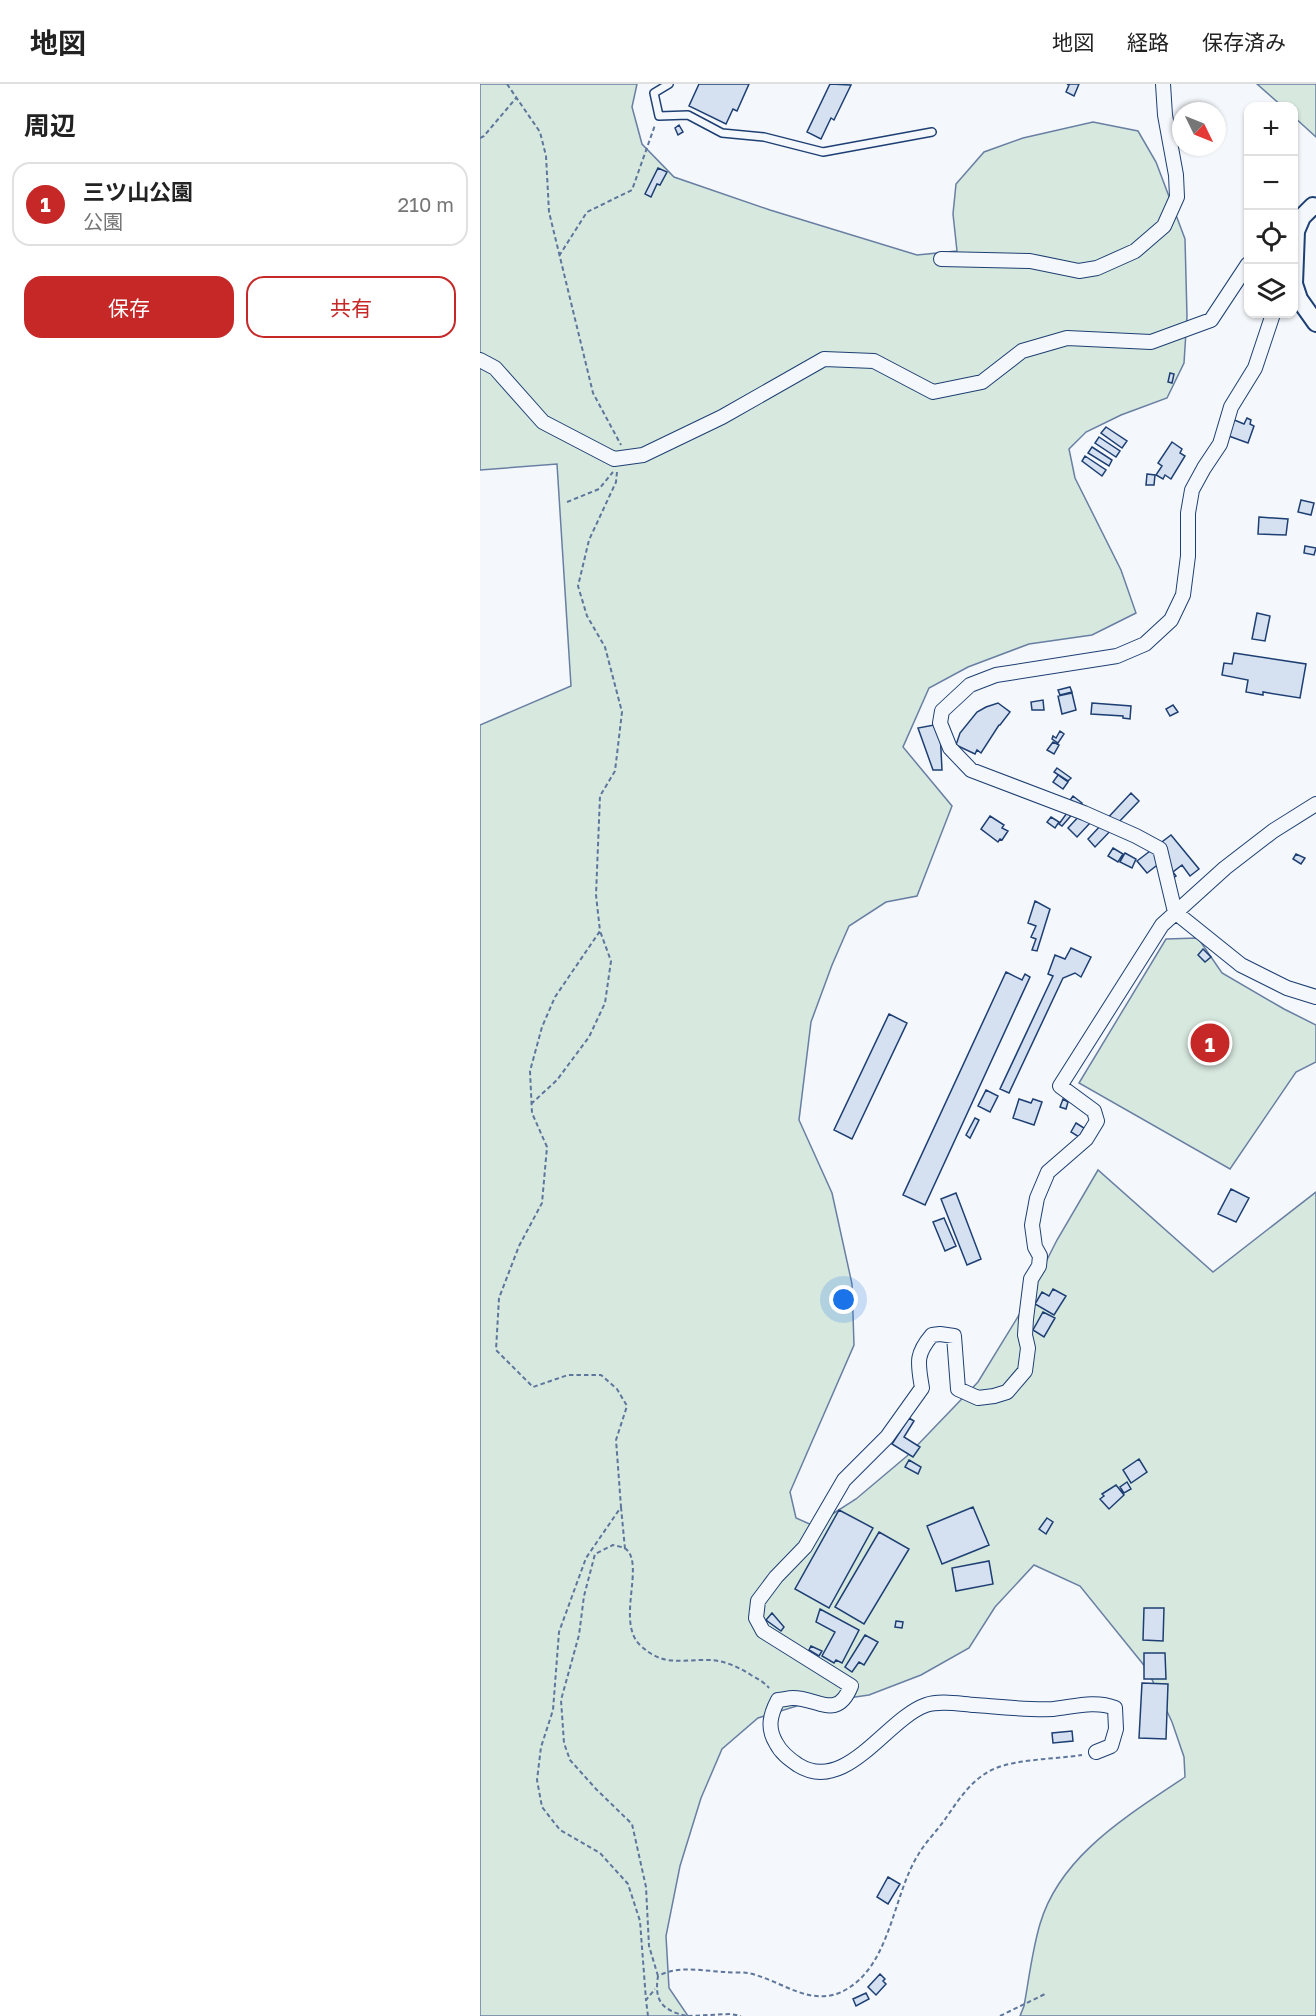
<!DOCTYPE html>
<html lang="ja">
<meta charset="utf-8">
<style>
:root{--surface:#fff;--page:#f6f6f6;--text:#222;--muted:#767676;--line:#e0e0e0;--accent:#c62828}
body{margin:0;font-family:"Golos Text","Noto Sans JP",sans-serif;background:var(--page);color:var(--text)}
.controls{position:absolute;right:18px;top:18px;display:grid;overflow:hidden;border-radius:12px;box-shadow:0 2px 4px #0004}
.controls button{width:54px;height:54px;display:grid;place-items:center;padding:0;border:0;border-bottom:2px solid var(--line);background:var(--surface);color:var(--text);font:30px sans-serif}
.compass{position:absolute;left:692px;top:18px;width:54px;height:54px;border-radius:50%;background:var(--surface);box-shadow:0 2px 4px #0004;rotate:133deg}
.you{position:absolute;left:364px;top:1216px;width:21px;height:21px;margin:-15px;border:4px solid #fff;border-radius:50%;background:#1a73e8;box-shadow:0 0 0 9px #1a73e833}
.badge{display:grid;place-items:center;width:39px;height:39px;border-radius:50%;background:var(--accent);color:#fff;font-size:20px;font-weight:700}
.pin{position:absolute;translate:-50% -50%;border:3px solid #fff;box-shadow:0 2px 6px #0006}
.list{margin:0;padding:0;list-style:none}
h2{display:flex;justify-content:space-between;align-items:center;height:78px;margin:0;padding:0 24px;font-size:26px}
h2 small{font-size:20px;font-weight:400;color:var(--muted)}
.list li{display:grid;grid-template-columns:39px 1fr auto;gap:18px;align-items:center;box-sizing:border-box;height:84px;margin:0 12px 12px;padding:0 12px;border:2px solid var(--line);border-radius:18px}
.list b{display:block;font-size:22px;white-space:nowrap}
.list p{margin:0;font-size:20px;white-space:nowrap;color:var(--muted)}
.list em{font-size:20px;font-style:normal;color:var(--muted)}
.actions{display:flex;gap:12px;padding:18px 24px}
.actions a{flex:1;padding:14px 0;border:2px solid var(--accent);border-radius:18px;text-align:center;font-size:21px;color:var(--accent)}
.actions .main{background:var(--accent);color:#fff}
.icon{flex:none;width:33px;height:33px;fill:none;stroke:currentColor;stroke-width:2;stroke-linecap:round;stroke-linejoin:round}
.map{position:relative;flex:none;width:836px;height:1932px;overflow:hidden}
header{display:flex;align-items:center;gap:36px;box-sizing:border-box;height:84px;padding:0 30px;background:var(--surface);border-bottom:2px solid var(--line)}
header strong{font-size:28px}
nav{display:flex;gap:33px;margin-inline-start:auto;font-size:21px}
main{display:flex}
aside{flex:1;background:var(--surface)}
.map>svg:first-child{display:block}
.green{fill:#d7e8df;stroke:#687fa3;stroke-width:1.5}
.building{fill:#d5e0f0;stroke:#1d3f73;stroke-width:1.5}
.lines{fill:none;stroke-linecap:round;stroke-linejoin:round}
.service-casing{stroke:#1d3f73;stroke-width:10}
.minor-casing{stroke:#1d3f73;stroke-width:16}
.tertiary-casing{stroke:#1d3f73;stroke-width:20}
.path{stroke:#5e769c;stroke-width:2;stroke-dasharray:4.5 3;stroke-linecap:butt}
.service{stroke:#f4f7fb;stroke-width:7}
.minor{stroke:#f4f7fb;stroke-width:14}
.tertiary{stroke:#f4f7fb;stroke-width:16}
</style>
<header>
<strong>地図</strong>
<nav><a>地図</a><a>経路</a><a>保存済み</a></nav>
</header>
<main>
<aside>
<h2>周辺<small></small></h2>
<ul class="list">
<li><span class="badge">1</span><div><b>三ツ山公園</b><p>公園</p></div><em>210 m</em></li>
</ul>
<div class="actions"><a class="main">保存</a><a>共有</a></div>
</aside>
<div class="map">
<svg width="836" height="1932" viewBox="0 0 836 1932">
<rect width="100%" height="100%" fill="#f4f7fb"/>
<!-- green -->
<path class="green" d="M0,0H157L152,23L162,60L194,93L290,126L437,171L477,167L473,130L476,100L504,68L543,54L613,38L658,47L676,78L705,155L707,232L704,279L687,314L641,331L606,348L589,365L595,394L641,486L656,529L612,551L549,560L488,583L449,604L423,663L472,722L437,812L406,818L369,842L352,881L331,938L319,1036L352,1109L372,1200L374,1261L310,1408L316,1434L334,1442L376,1415L427,1372L498,1298L539,1231L577,1156L618,1086L733,1188L836,1108V1932H540L544,1922C549,1895 552,1867 560,1840C580,1771 649,1731 705,1693L704,1673L692,1638L667,1585L600,1502L554,1481L515,1523L489,1564L441,1591L389,1611L320,1621L278,1634L242,1665L221,1714L200,1782L186,1852L189,1904L208,1932H0V641L91,602L77,380L0,386Z
M777,0H836V53L814,33V22H802Z
M718,854L742,889L804,925L836,941V978L816,988L750,1085L599,999L686,855Z"/>
<!-- building -->
<path class="building" d="M219,0H269L257,27L253,25L246,40L209,22Z
M350,0L371,1L354,36L351,34L341,55L327,48Z
M587,0H599L594,12L586,8L589,1Z
M199,41L203,48L198,51L195,44Z
M178,84L187,88L180,101L177,100L171,113L165,110Z
M690,289L694,290L692,299L688,298Z
M767,334L771,336L770,340L774,342L768,359L746,351L752,335L764,340Z
M626,343L647,357L642,364L621,349Z
M619,353L640,367L636,373L615,359Z
M692,358L702,365L700,369L705,372L691,395L685,391L683,395L676,391L682,382L678,379Z
M612,363L632,376L629,382L608,369Z
M605,372L626,386L622,392L602,377Z
M667,390L675,391L674,401H666Z
M821,416L834,419L831,431L818,428Z
M779,433L808,435L806,451L778,450Z
M825,462L836,464L834,471L824,469Z
M777,529L790,532L785,557L772,555Z
M754,569L826,580L820,614L783,608V611L766,608L768,596L742,591L744,579L752,580Z
M590,603L592,608L580,611L578,606Z
M592,609L596,626L582,630L578,612Z
M563,616L564,626H552L551,618Z
M518,619L530,628L520,641H519L501,669L497,666L495,670L476,661L480,649L497,628L506,623Z
M612,619L651,622L650,635L643,634V632L611,630Z
M693,621L698,628L690,632L686,625Z
M454,641L460,647L462,686H453L438,644Z
M580,647L584,650L578,659L572,655L573,652L576,654Z
M573,658L579,661L574,670L567,666Z
M577,684L591,694L588,697L574,688Z
M578,691L588,698L583,705L573,698Z
M651,709L659,717L615,763L608,755Z
M593,712L602,719L582,742L579,740L587,729L583,726Z
M601,730L610,739L597,753L588,744Z
M510,732L524,741L522,744L528,747L522,756L520,755L518,758L501,745Z
M571,733L579,738L575,744L567,738Z
M691,751L719,785L710,792L702,781L693,788L696,792L687,798L680,779L667,789L657,777Z
M633,764L643,770L638,778L628,772Z
M645,769L656,775L652,784L640,778Z
M816,770L825,774L821,780L813,775Z
M555,817L570,825L557,867L552,866L556,855L551,853L556,842L548,839Z
M591,864L611,873L601,893L595,889L583,894L529,1009L520,1005L573,892L568,890L575,871L585,875Z
M723,865L731,873L725,878L718,871Z
M526,888L542,896L545,890L550,893L445,1121L423,1111Z
M409,930L427,939L372,1055L354,1046Z
M506,1006L518,1012L510,1028L498,1022Z
M539,1015L551,1019L553,1015L562,1018L554,1041L533,1034Z
M583,1015L588,1018L586,1025L580,1023Z
M495,1034L499,1036L490,1054L486,1051Z
M596,1039L604,1044L599,1053L591,1048Z
M751,1105L769,1114L756,1138L738,1130Z
M476,1109L501,1175L487,1181L461,1115Z
M464,1134L476,1162L465,1167L453,1138Z
M573,1205L586,1212L574,1231L555,1220L562,1208L569,1212Z
M563,1228L575,1234L564,1253L553,1246Z
M429,1334L434,1337L424,1353L440,1363L433,1373L412,1360Z
M659,1375L667,1388L651,1399L643,1386Z
M429,1376L441,1383L438,1390L425,1383Z
M647,1398L651,1405L644,1409L640,1403Z
M636,1401L644,1411L629,1425L620,1415L624,1412L622,1410Z
M493,1423L509,1461L462,1480L447,1442Z
M359,1426L393,1444L349,1524L315,1505Z
M567,1434L573,1438L566,1450L559,1445Z
M399,1448L429,1465L384,1540L355,1523Z
M509,1477L513,1500L476,1507L472,1484Z
M664,1524H684L683,1557L663,1556Z
M340,1525L379,1546L362,1579L356,1576L354,1579L342,1572L355,1548L336,1538Z
M292,1529L304,1543L301,1547L286,1536Z
M416,1537L423,1538L422,1544L415,1543Z
M385,1551L398,1558L384,1581L379,1578L372,1588L365,1583Z
M331,1562L342,1567L339,1572L329,1566Z
M664,1569H685L686,1595H664Z
M662,1599L688,1600L686,1655L659,1654Z
M592,1647L593,1657L573,1659L572,1649Z
M408,1793L420,1800L408,1820L397,1813Z
M400,1890L405,1895L403,1897L406,1900L396,1911L388,1903Z
M386,1909L389,1915L376,1922L373,1915Z"/>
<g class="lines">
<!-- service casing -->
<g class="service-casing">
<path id="service" d="M189,0L174,9L179,32L208,31L242,49L284,53L343,68L452,48"/>
</g>
<!-- minor casing -->
<g class="minor-casing">
<path id="minor" d="M461,175L550,177L599,187L617,184L655,167L684,142L697,113L696,91L685,31L683,0
M793,230L775,284L751,323L740,360L724,384L712,406L708,429V472L703,511L691,536L665,560L637,572L516,591L490,601L462,627L460,639L470,664L491,686L604,729L656,752L680,765L695,828L761,881L807,904L836,913
M0,276L15,284L63,338L134,375L163,371L242,333L344,275L394,277L453,308L502,298L542,267L587,254L671,258L731,236L768,180
M616,1668L631,1662L636,1645L635,1624C615,1616 593,1623 573,1625C547,1626 521,1623 495,1621C480,1620 460,1616 446,1621C406,1635 366,1711 318,1681C309,1675 301,1669 296,1659C287,1644 290,1631 298,1616C302,1616 308,1614 313,1614C338,1614 357,1637 371,1602L283,1547L276,1534L278,1517L296,1493L325,1463L364,1396L407,1353L442,1304C438,1279 435,1271 452,1251L460,1250L474,1252L478,1305L498,1314L514,1312L527,1308L545,1287L548,1264L545,1251L546,1235L551,1195L559,1182L560,1172L555,1163L552,1141L557,1114L568,1088L606,1055L617,1037L614,1027L580,1002L682,841L745,784L793,747L836,720"/>
</g>
<!-- tertiary casing -->
<g class="tertiary-casing">
<path id="tertiary" d="M836,123L833,122L822,133L816,147L814,200L819,215L836,239"/>
</g>
<!-- path -->
<path class="path" d="M27,0L60,48L66,72L69,128L113,309L141,361
M0,54L4,52L36,14
M79,172L107,128L152,106L175,41
M137,388L136,398L109,456L98,502L107,532L125,563L142,628L135,687L120,712L116,811L120,847L75,913L62,943L50,987L52,1029L67,1063L62,1119L39,1162L19,1214L16,1266L53,1303L88,1291H121L137,1305L147,1322L136,1356L141,1423L106,1474L79,1548L73,1626L61,1663L57,1696L62,1723L80,1746L120,1769L148,1800L160,1837L166,1916
M87,418L119,405L133,388
M51,1020L77,996L109,953L125,919L131,877L120,847
M141,1423L145,1465
M178,1892L169,1862L166,1803L152,1740L116,1705L90,1676L84,1659L81,1616L99,1551L104,1512L115,1470L133,1461C137,1462 143,1463 146,1465C165,1481 136,1538 160,1561C182,1582 198,1576 224,1576C241,1575 257,1582 271,1591C278,1595 284,1598 289,1604
M168,1932L166,1916L175,1905
M206,1932C182,1926 174,1917 178,1892C199,1881 223,1887 245,1888C252,1889 261,1888 268,1889C302,1896 332,1926 367,1905C411,1879 413,1811 438,1771C446,1757 459,1745 468,1731C481,1712 494,1693 516,1684C539,1675 576,1675 602,1671
M208,1932L250,1930L261,1932
M520,1932L565,1910"/>
<!-- service -->
<use href="#service" class="service"/>
<!-- minor -->
<use href="#minor" class="minor"/>
<!-- tertiary -->
<use href="#tertiary" class="tertiary"/>
</g>
</svg>
<div class="controls">
<button>+</button>
<button>−</button>
<button><svg class="icon" aria-label="locate" viewBox="0 0 24 24"><circle cx="12" cy="12" r="6"/><path d="M12 2v4M12 18v4M2 12h4M18 12h4"/></svg></button>
<button><svg class="icon" aria-label="layers" viewBox="0 0 24 24"><path d="M12 4l9 5-9 5-9-5zM3 14l9 5 9-5"/></svg></button>
</div>
<svg class="compass" viewBox="-18 -18 36 36"><path d="M0-13l5 13h-10z" fill="#e53935"/><path d="M0 13l5-13h-10z" fill="#767676"/></svg>
<div class="you"></div>
<div class="pin badge" style="left:730px;top:959px">1</div>
</div>
</main>
